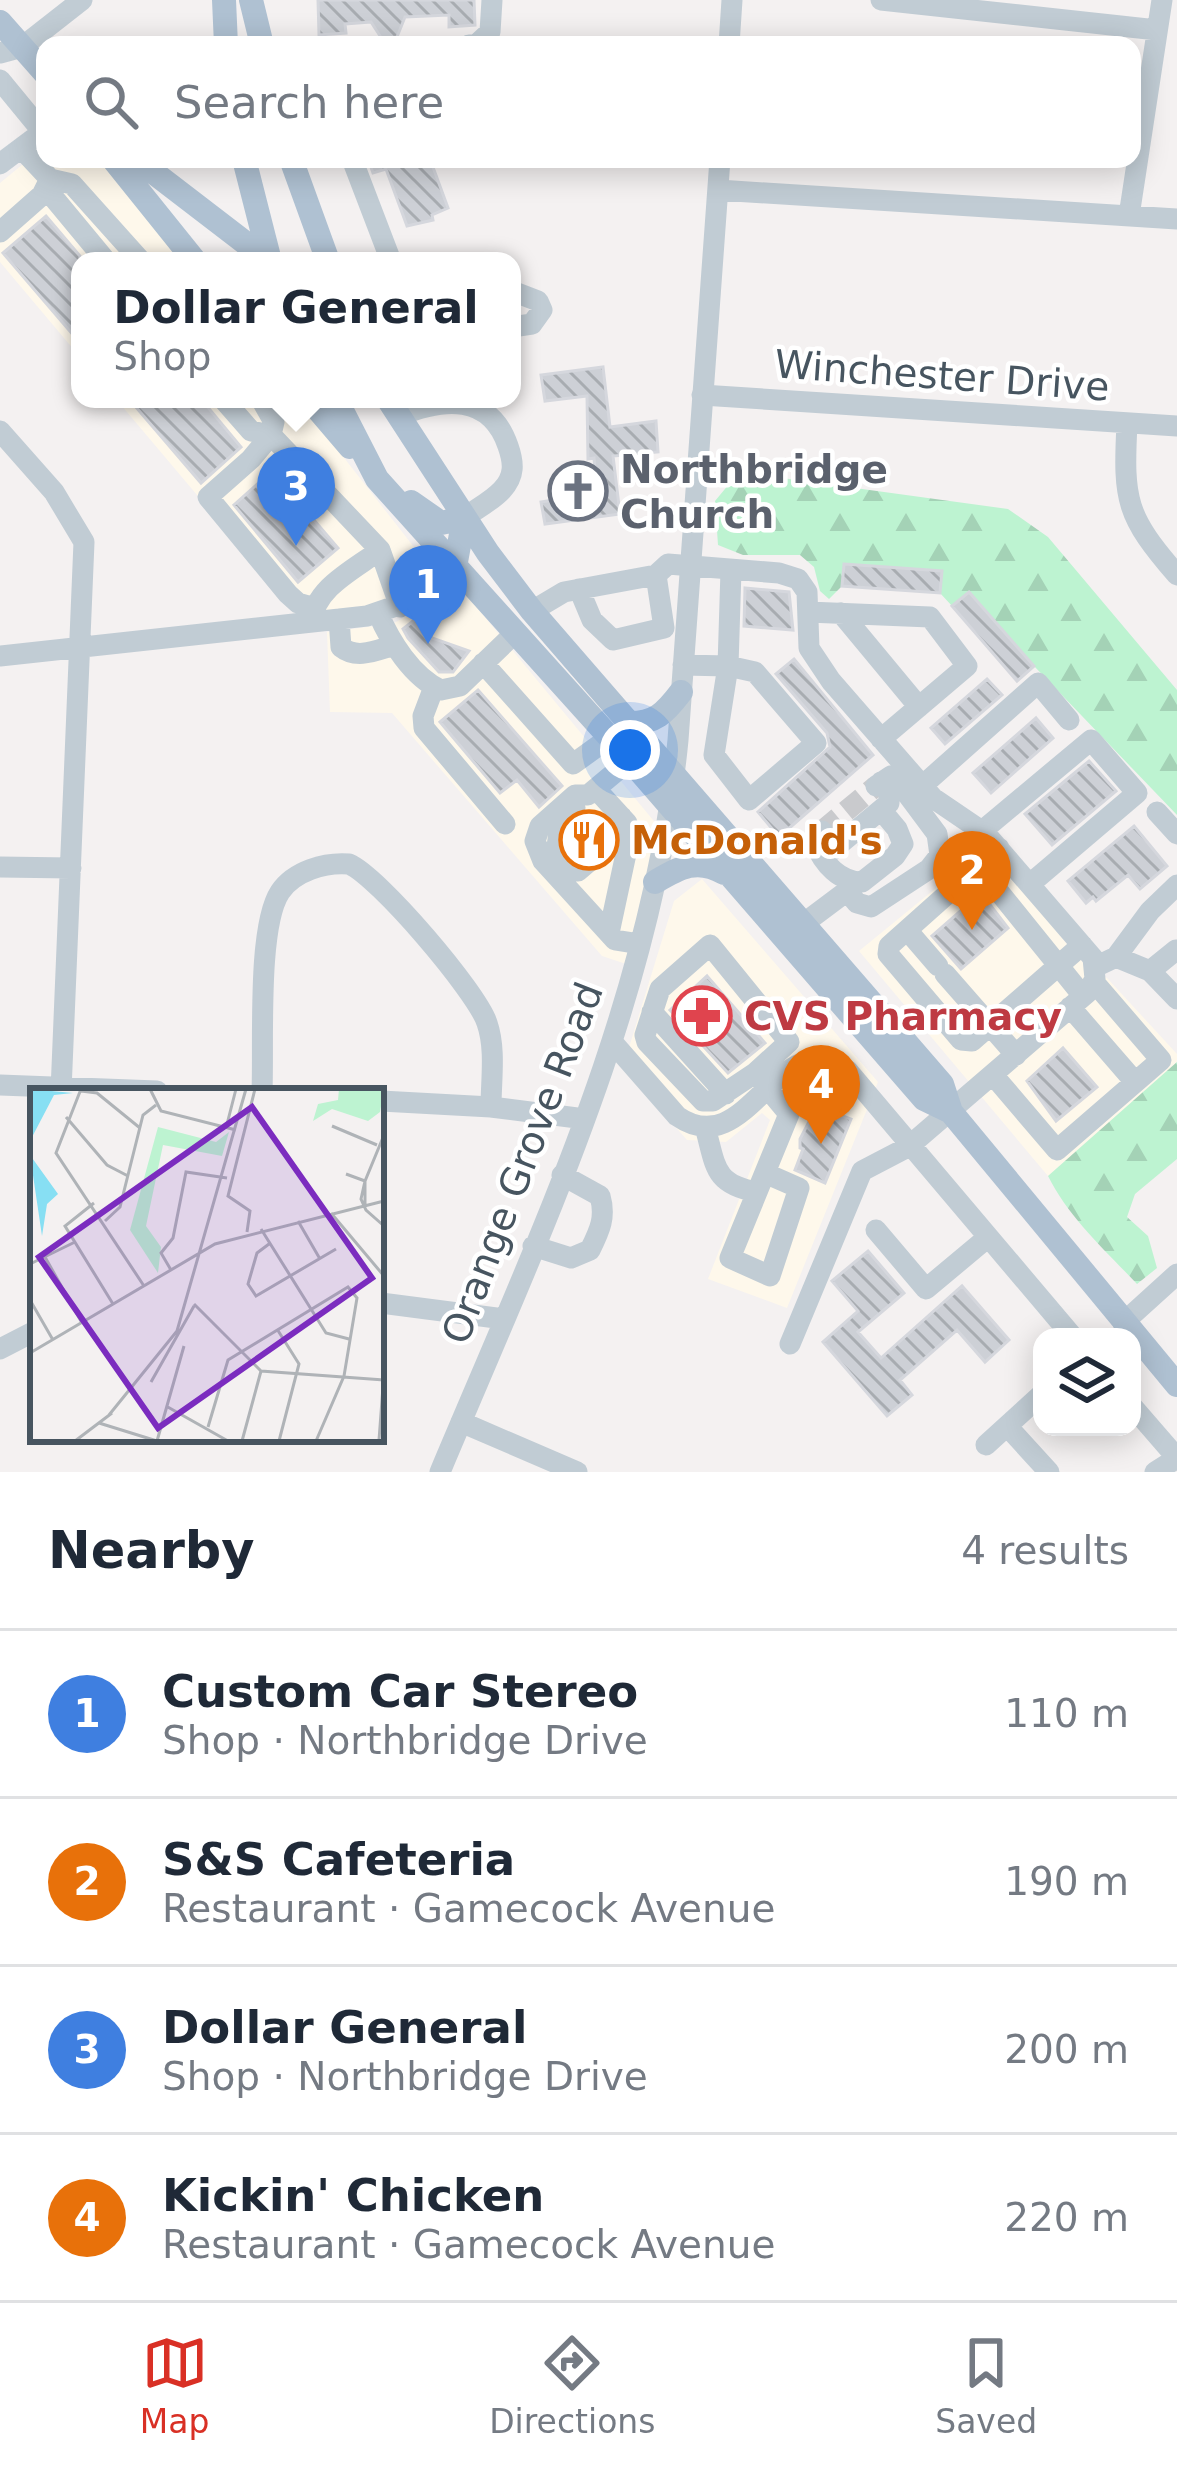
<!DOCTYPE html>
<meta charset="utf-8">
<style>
:root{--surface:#fff;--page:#f6f6f7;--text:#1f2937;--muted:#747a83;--line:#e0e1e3;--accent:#d93025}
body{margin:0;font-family:"DejaVu Sans",sans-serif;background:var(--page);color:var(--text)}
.controls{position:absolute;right:36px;bottom:36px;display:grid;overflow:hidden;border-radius:24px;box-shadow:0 6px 30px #0003}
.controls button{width:108px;height:108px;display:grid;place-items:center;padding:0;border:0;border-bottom:3px solid var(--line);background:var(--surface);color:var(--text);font:60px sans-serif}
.you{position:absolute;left:630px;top:750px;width:42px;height:42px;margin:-30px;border:9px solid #fff;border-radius:50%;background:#1a73e8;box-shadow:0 0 0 18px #1a73e833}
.badge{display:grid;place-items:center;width:78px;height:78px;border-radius:50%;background:var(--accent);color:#fff;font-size:39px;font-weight:700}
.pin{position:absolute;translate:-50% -99px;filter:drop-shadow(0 3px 6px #0008)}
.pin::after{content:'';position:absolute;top:63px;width:42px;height:36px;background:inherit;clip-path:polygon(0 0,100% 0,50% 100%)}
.popup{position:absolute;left:71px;top:252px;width:450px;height:156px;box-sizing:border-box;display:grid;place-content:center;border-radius:24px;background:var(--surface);filter:drop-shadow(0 3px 9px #0005);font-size:39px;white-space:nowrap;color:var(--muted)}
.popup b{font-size:45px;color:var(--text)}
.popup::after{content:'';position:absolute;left:50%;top:100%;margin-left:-24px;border:24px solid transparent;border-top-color:var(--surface)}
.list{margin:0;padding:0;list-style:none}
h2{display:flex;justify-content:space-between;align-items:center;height:156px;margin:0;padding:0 48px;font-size:51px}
h2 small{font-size:39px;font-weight:400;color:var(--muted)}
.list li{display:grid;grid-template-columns:78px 1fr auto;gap:36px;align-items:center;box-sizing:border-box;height:168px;padding:0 48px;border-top:3px solid var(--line)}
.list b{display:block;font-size:45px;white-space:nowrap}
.list p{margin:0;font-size:39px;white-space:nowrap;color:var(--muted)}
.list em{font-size:39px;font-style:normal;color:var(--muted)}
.icon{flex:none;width:66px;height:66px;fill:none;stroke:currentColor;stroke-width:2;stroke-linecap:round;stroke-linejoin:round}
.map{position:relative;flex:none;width:1177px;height:1472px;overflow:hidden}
.search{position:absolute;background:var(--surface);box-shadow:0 6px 30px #0003;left:36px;right:36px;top:36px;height:132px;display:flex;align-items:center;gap:30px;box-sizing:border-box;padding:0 42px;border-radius:24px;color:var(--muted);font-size:45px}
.sheet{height:828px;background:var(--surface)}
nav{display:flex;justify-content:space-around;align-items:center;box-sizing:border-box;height:168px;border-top:3px solid var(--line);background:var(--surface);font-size:33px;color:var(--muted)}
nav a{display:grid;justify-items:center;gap:6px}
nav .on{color:var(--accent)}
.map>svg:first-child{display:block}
.commercial{fill:#fef8eb}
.forest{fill:url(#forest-firs)}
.building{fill:url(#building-back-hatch);stroke:#d5d7dd;stroke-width:3}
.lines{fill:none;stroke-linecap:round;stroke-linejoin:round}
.minor-tunnel{stroke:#c9cacd;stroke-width:21;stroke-dasharray:21 10;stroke-linecap:butt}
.minor{stroke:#c1ccd4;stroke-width:21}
.major{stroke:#afc1d2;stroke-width:24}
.labels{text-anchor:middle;stroke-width:9;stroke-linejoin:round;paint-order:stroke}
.street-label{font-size:39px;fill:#475560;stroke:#fff}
.worship-label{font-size:39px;font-weight:bold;fill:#5b616d;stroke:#fff;text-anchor:start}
.food-label{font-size:39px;font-weight:bold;fill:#c56008;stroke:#fff;text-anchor:start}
.health-label{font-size:39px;font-weight:bold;fill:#be3a42;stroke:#fff;text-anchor:start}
.inset-road{fill:none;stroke:#afb3b7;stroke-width:3}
.view{fill:#7b2cbf;fill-opacity:0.15;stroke:#7b2cbf;stroke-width:6}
.inset-edge{fill:none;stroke:#475560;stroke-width:6}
</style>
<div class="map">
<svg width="1177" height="1472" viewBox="0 0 1177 1472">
<defs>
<pattern id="forest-firs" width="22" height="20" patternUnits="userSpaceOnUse" patternTransform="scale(3)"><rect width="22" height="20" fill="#bdf3d1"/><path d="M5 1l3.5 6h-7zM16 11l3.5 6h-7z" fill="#a4d2b6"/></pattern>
<pattern id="building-back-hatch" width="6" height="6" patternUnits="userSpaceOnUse" patternTransform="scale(3)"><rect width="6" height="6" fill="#cdd0d6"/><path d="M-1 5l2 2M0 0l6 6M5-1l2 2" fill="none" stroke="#a8acb1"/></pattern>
</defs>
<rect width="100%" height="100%" fill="#f4f1f1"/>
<!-- commercial -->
<path class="commercial" d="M45,146V159H98L183,261H80V357L0,262V183Z
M116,399H298L428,565V576L419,585L368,609L300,617Z
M450,593L469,598L658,826L626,964L602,956L392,713L330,712L327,632L392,624Z
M985,848L1085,965L1107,978L1177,1054V1062L1048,1176L859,951Z
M702,879L878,1082L787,1308L708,1279L770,1120L762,1113L726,1142L687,1140L623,1067L674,901Z"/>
<!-- forest -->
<path class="forest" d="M739,472L1008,509L1048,537L1177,690V815L1034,666L969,592L952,606L940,593L941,571L845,564L842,586L829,599L820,591L814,567L800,555H743L718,545L715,501Z
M1177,1062V1159L1135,1194L1127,1217L1148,1236L1157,1268L1137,1284C1105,1250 1069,1218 1048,1176Z"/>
<!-- building -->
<path class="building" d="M318,0H474L475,25L449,27V15L405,17L397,37L382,39L371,22L345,24L346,33L319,35Z
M368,159H430L448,208L432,215L433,220L407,226L386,169L373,173Z
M46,216L80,256V343L3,253Z
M603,367L610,427L656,421L658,452L613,456L620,514L545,524L541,502L597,493L594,458L588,459L587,396L545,401L541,375Z
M129,399H201L241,447L201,483Z
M272,471L338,548L298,582L234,505Z
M844,564L942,571L940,593L842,586Z
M745,588L789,592L793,630L744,626Z
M969,592L1034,666L1017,681L952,606Z
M417,618L432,638L469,651L453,672H439L408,638L403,629Z
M794,659L873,755L779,837L758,812L830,747L827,733L776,674Z
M987,679L1002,695L945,744L931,728Z
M478,690L562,786L539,807L517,780L500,793L440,722Z
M1036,718L1053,738L991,793L973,773Z
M1089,761L1116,791L1052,845L1025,814Z
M599,814L608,826L575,854L574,836Z
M1134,826L1167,866L1140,889L1128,875L1096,901L1093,897L1086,903L1068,881Z
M981,893L1008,928L961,969L932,936Z
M707,976L765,1043L728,1073L670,1010Z
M1063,1048L1097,1087L1056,1121L1027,1081Z
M817,1106L851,1119L825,1183L795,1170L803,1149L800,1148V1139Z
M868,1251L904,1293L858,1332L881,1358L962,1286L1009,1340L985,1362L957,1330L900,1380L912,1395L887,1416L823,1342L858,1311L832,1281Z"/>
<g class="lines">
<!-- minor-tunnel -->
<path class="minor-tunnel" d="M822,831L876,786"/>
<!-- minor -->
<path class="minor" d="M881,0L1157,30
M469,45H476L490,32L492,0
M729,45L732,0
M0,53L22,47L82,0
M0,80L42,131
M22,149L50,179L53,197L106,261
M352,159L391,261
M0,164L33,139
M50,179L72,184L141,261
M718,190L1177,219
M1129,216L1162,0
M0,232L42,195L50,179
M512,291L538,301L542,310L532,324L512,327
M702,395L1177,426
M223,399L251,431L271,435L274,422L261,399
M399,416C443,398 490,393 508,446C514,463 515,476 502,490C492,501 476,509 464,518
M1127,424C1123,501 1126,516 1177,575
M0,431L54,492L84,542L61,1091
M579,589L592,620L613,640L664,628L656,575
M312,607L298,603L288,594L208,497L251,459L271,435L380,550L400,607
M532,611L564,592L656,575L668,564L779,573L798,579L807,592L809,648L831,681L933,798L986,834L1093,958L1095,979L1087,993L908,1147L862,1171L790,1344
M808,612L930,617L967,666L881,739
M378,613C390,641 412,677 441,690L460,686L514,634
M841,613L919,707
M339,619L341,647C357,660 377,650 395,645
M312,622C314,588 355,569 380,550
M0,656L367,616L422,597L455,567
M483,663L573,764L609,738
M683,665L728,666L714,755L749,800L816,743L755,672L728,666L731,570
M434,687L423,716L424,728L505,824
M630,760L588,795H575L540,826L535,841L543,861L615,940L640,944
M922,786L1038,683L1069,720
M596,789L627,823L630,835L609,933
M575,808L560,826L556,853L569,871H578L620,835L624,827L621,816
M1157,812L1177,834
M822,831L815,843C823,864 840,882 862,882L895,856L903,844L897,829L882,811
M982,831L1091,740L1137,793L1030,884
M999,848L889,946L888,954L961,1040L972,1041L1082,945
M823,858L889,803V792L881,782
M978,866L1083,996
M0,867L71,868
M847,891L857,903L871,907L929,869L940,855L937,834L896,779L891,776L876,786
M803,924L847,891L850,883
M907,930L938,966
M1116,957L1150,971L1177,999
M1095,967L1116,957L1150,911L1177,885
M1150,971L1176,950
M945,974L1016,1055
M1070,1007L1135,1082
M652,1012L726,1094
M614,1044L677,1116C749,1166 777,1019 848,1071L1073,1337
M755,1073L713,1101H703L647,1042L645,1035L660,989L710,945L789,1042L755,1073L789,1114L730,1258L770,1276L799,1188L765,1173
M993,1075L1057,1150L1161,1060L1094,982
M0,1085L157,1091
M262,1091C264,1045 257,927 280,892C294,871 325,862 349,864C378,876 477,992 487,1023C496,1049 491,1080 491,1107
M381,1101L491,1107L585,1119
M705,1127C716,1166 713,1184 757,1192
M876,1230L926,1289L987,1238
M533,1246L571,1258L590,1250C600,1230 606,1217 600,1196L562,1175
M381,1303L504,1319
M1123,1323L1177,1274
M0,1349L33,1332
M1132,1406L1177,1458L1155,1472
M461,1422L577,1472
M1007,1426L1049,1472
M986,1445L1042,1394
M440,1472C539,1236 653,998 678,740L720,159"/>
<!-- major -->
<path class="major" d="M224,0L226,45
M251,0L262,45
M0,22L45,73
M113,159L195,261
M136,159L269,261
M244,159L270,261
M291,159L328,261
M309,399L350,447
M336,399L377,479L630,760L924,1099L951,1112
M388,399L488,553L532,611L942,1084L951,1112L1177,1385
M411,502L441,523L464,518L455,567
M627,723C655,724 665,713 681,692
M655,882C679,868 697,857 724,873"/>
</g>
<!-- icons -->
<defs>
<g id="church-ring" transform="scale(3)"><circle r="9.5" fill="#fff" stroke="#6b7280" stroke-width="1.5"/><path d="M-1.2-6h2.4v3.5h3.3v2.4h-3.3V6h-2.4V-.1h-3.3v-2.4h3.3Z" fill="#6b7280"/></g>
<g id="restaurant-ring" transform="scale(3)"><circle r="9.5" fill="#fff" stroke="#e8710a" stroke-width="1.5"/><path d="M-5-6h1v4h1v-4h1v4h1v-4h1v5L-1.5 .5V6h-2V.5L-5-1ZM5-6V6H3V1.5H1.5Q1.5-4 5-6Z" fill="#e8710a"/></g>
<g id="pharmacy-ring" transform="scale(3)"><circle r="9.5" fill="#fff" stroke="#e0444e" stroke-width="1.5"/><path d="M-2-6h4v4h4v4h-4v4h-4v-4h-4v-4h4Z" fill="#e0444e"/></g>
</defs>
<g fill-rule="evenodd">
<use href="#church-ring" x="578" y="491"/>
<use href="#restaurant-ring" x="589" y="840"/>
<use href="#pharmacy-ring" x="702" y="1016"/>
</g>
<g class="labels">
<!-- street labels -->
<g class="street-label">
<text transform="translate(942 375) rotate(4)" y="14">Winchester Drive</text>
<text transform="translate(522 1163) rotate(-69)" y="14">Orange Grove Road</text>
</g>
<!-- worship labels -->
<g class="worship-label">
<text x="620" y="483">Northbridge<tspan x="620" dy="45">Church</tspan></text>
</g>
<!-- food labels -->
<g class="food-label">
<text x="631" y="854">McDonald's</text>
</g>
<!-- health labels -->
<g class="health-label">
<text x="744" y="1030">CVS Pharmacy</text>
</g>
</g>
<!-- overview -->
<g transform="translate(30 1088)">
<rect width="354" height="354" fill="#f4f1f1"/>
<path d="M309,1H354L350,24L338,33L302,21L283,33L288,16L308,12ZM128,39L186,54L199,44L192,68L133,57L116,138L131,159L128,185L100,142Z" fill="#bdf3d1"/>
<path d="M0,1L43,5L24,7L0,53ZM0,67L28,106L17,116L12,148Z" fill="#87dff3"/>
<path class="inset-road" d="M51,1L26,65L114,198M120,1L131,23L206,42M51,3L67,5L110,40M36,29L77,77L98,88M302,38L347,57M196,40L206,1M316,86L335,93L354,47M64,115L35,138L83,216M335,118V93L331,111L336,122L354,138M301,125L354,188M75,133L90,119L113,27L126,17M268,133L290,171M231,141L296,245L319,251M217,144L220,123L198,108L225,1M239,156L227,165L218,196L226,208L306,161M15,169L52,235M0,176L45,154M141,182L131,165L143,150L156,84L197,90M0,212L23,252M164,216L231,283L354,292M247,241L269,276L249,353M0,265L185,156L354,113M121,294L164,218M136,318L198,353M79,327L147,243L216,1M69,335L127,353M178,339L198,272L318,199L327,210L314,288L286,353M349,352L354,285M45,353L82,325M127,353L154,258M212,353L231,283"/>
<path class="view" d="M222,19L342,190L128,340L9,169Z"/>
<rect width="354" height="354" class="inset-edge"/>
</g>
</svg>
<div class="controls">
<button><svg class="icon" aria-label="layers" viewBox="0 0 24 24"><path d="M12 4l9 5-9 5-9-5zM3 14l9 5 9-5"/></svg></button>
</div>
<div class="you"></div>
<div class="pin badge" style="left:428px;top:644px;background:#3f7fe0">1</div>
<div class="pin badge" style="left:972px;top:930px;background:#e8710a">2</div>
<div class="pin badge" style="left:296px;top:546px;background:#3f7fe0">3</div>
<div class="popup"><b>Dollar General</b>Shop</div>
<div class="pin badge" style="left:821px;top:1144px;background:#e8710a">4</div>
<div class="search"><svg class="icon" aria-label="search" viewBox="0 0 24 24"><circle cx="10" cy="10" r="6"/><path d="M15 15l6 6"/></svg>Search here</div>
</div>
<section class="sheet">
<h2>Nearby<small>4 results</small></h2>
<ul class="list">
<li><span class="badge" style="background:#3f7fe0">1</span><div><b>Custom Car Stereo</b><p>Shop · Northbridge Drive</p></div><em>110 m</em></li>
<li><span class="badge" style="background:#e8710a">2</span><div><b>S&amp;S Cafeteria</b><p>Restaurant · Gamecock Avenue</p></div><em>190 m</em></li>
<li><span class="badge" style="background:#3f7fe0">3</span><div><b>Dollar General</b><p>Shop · Northbridge Drive</p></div><em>200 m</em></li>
<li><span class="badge" style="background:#e8710a">4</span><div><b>Kickin' Chicken</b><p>Restaurant · Gamecock Avenue</p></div><em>220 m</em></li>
</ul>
</section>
<nav>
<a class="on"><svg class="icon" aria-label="map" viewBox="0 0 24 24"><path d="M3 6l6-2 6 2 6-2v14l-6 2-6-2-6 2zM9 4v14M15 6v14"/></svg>Map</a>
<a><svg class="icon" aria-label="directions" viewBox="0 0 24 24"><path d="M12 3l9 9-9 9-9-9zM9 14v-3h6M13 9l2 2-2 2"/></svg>Directions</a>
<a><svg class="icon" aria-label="saved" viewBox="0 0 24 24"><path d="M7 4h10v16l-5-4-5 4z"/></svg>Saved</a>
</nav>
